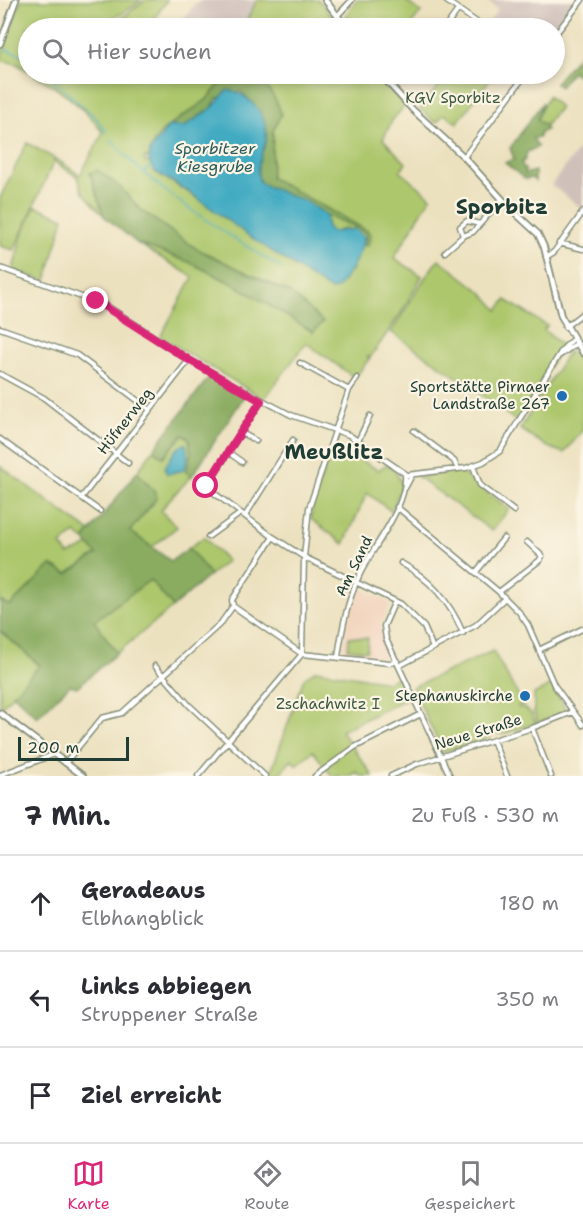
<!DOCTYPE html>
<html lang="de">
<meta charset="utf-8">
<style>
:root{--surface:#fff;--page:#f7f7f7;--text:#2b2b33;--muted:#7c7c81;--line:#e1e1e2;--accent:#db2777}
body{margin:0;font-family:"Shantell Sans",sans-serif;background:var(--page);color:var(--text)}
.scale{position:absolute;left:18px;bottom:15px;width:111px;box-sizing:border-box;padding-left:6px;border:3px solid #1f3d34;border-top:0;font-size:16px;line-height:21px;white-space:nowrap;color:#1f3d34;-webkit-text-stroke:4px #fcf5e5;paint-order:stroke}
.stop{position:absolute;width:18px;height:18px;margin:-14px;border:4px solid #db2777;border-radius:50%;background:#fff}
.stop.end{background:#db2777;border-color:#fff;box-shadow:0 2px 6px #0008}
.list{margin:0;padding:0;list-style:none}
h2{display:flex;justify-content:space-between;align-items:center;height:78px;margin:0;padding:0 24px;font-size:26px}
h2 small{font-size:20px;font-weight:400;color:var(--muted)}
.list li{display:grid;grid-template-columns:39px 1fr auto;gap:18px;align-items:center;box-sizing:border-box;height:96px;padding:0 24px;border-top:2px solid var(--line)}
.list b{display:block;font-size:22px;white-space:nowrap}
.list p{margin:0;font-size:20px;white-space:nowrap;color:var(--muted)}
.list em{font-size:20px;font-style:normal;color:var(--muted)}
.icon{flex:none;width:33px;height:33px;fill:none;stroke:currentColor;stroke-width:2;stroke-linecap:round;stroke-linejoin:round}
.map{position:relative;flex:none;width:583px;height:776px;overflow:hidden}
.search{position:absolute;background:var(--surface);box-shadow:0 3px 9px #0003;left:18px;right:18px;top:18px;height:66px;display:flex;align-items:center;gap:15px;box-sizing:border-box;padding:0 21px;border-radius:33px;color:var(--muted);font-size:22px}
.sheet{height:366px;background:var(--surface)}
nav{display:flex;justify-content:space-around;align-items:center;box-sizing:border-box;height:84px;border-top:2px solid var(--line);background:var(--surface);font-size:16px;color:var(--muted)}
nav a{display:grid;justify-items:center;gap:3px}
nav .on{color:var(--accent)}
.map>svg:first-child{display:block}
.built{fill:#f2d4be}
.industrial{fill:#cfc0ba}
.green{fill:#adc76d;stroke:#668250;stroke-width:1.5;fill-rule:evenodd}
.forest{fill:#8aac60;stroke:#54744a;stroke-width:1.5}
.water{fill:#43abc2;stroke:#31747b;stroke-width:1.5}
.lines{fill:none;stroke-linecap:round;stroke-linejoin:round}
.stream{stroke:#43abc2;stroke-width:1.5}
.minor-casing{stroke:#868f7a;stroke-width:7}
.tertiary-casing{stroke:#868f7a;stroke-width:8}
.minor{stroke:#fff;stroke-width:4}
.tertiary{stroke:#fff;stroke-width:4.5}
.route{stroke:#db2777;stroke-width:8}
.poi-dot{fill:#1f6fb2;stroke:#fcf5e5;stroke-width:2}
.labels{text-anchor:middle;stroke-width:4.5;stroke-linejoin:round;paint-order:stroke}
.park-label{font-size:15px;fill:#3b593f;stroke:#fcf5e5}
.poi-label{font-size:15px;fill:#1f3d34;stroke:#fcf5e5;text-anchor:end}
.street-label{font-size:15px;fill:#1f3d34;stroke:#fcf5e5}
.water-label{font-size:16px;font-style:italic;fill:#2a5e5f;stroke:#fcf5e5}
.district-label{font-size:21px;font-weight:bold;fill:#1f3d34;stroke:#fcf5e5}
</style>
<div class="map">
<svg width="583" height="776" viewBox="0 0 583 776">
<rect width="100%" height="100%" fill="#fcf5e5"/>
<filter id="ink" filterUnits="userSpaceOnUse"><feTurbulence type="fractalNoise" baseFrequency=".0167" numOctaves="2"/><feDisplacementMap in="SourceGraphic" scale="12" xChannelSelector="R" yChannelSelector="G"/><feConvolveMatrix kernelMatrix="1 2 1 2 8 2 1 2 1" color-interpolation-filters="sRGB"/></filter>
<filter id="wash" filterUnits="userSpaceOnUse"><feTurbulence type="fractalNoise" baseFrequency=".008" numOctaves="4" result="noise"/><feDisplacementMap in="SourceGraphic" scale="24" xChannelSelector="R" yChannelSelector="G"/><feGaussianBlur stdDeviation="1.35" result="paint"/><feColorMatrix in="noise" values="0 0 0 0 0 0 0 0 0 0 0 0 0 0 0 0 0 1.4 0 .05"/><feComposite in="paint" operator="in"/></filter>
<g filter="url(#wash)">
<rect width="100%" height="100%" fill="#ece1bf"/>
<!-- built -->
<path class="built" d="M358,587L391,603L381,623L383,642L390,657L388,659L342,653L350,607Z"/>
<!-- industrial -->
<path class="industrial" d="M202,0H257L243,28H184L179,25L195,4Z
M487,0H577L555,30L489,28L486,26L498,10Z
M583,144V209L551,185Z"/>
<!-- green -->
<path class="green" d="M21,0H141C118,20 85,32 54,24L55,28H28V71L17,64L0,60Z
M145,0H167L155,18L171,28H92L122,18Z
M257,0H319L341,28H243Z
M356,0H404L421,12L409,28H354L346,15Z
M33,74H376L405,106L393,119L383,139L406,163L400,171L431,197L394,258L422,276L401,313L370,358L367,356L369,359L355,378L306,343L264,399L160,337L193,277L137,243L189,262L235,285L292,294L197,249L142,211L120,187L90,174L104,216L82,191L78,177L56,163L55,158L80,175L103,133C85,107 60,89 33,74ZM241,75C266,85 270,90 281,114L273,131L271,178L368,231V246L364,244L366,234L355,227L326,215L327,227L332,233L346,228L364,237L351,271L216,210L154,171L149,162H145L144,158H149C151,130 184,117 204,102C210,97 215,90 220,84L238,81Z
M448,74H494L457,123L444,114L436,123L420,109Z
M548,96L560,107L545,126L536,121Z
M27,143L52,157L54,161L14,250L0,246V198Z
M35,206L64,218L46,281L13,270L21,238Z
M439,259L484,294L498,310L506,300L547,326L544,330L562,346L517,422L473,388L391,332C408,308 420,281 439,259Z
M568,352H575L583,363V430L564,453L548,447L520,429Z
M183,435L189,438L191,454L186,472L192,476L168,501L161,511L177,527L152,547L129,531L153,504L156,493L137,472L153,450L163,457Z
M334,445L378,470L387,464C408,483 402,487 391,511L367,493L344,544L311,519L313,501Z
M0,466L90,532L84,540L75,533L61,545L69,555L89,545L98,554L67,574L51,566L10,606L0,601Z
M459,471L509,509L492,531L418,477Z
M204,537L227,561L210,575L189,548Z
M151,579L173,607L117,653L94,621Z
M0,631L40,666L0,708Z
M349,637L368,638L367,651L348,649Z
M493,651L523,704L518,706L519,708L523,707L531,713L536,724L502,734L491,733L490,738L443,752L412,687Z
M316,670L388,682L398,677L408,698L341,731L373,776H360L357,772L350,776H332L313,751L296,765L292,760L277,776L270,775L304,678Z
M552,685L567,712L538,723L534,712V694Z"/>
<!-- forest -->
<path class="forest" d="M583,50V72L577,75L572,71L560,87L555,83Z
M241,75C266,85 273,88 281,114L273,131L271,178L368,231L371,237L367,246L364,245L366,234L355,227L326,215L307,202L261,184C253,169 261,157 265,144C269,126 253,101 240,91L216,99L212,108L183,127L169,126L206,100L220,84L238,81Z
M543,102L537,120L546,126V130L540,133L539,137L533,138L538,147L527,152L525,160L521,163L525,169V174L535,171V181L532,178L525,179L505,163L514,159L510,148Z
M98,170L120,187L142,211L197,249L292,294L323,322L313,332L235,285L189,262L137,243L104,216L90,173Z
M210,376L245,395L192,476L186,472L191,454L189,438L183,435L163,457L153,450Z
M137,472L156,493V499L130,531L171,561L189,548L210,575L173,607L150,580L94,621L117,653L77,687L70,685L37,717L13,694L40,665L0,631V601L10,606L51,565L67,574L97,554L84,540Z"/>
<!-- water -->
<path class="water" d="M227,90C250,93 272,118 265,144C261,157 253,170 261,184L307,202L326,215L327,227L332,232L354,229L364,237C361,256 349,273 337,289L330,290L246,234L186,190L154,171L149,162L150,150L169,126L184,127L212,108Z
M186,444L188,457L184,470L167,474L165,468C170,459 175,446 186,444Z"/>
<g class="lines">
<!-- stream -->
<path class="stream" d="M5,49L28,57
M46,74L97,119L106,132
M110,139C156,193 222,230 281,268
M145,171L152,166"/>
</g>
</g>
<g filter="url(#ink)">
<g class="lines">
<!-- minor casing -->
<g class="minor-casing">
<path id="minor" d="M445,0L485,28
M337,16L352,0
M445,28L458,10
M554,36L582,0
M464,157L526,74
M463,236L460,227L467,221L480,224
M559,243L583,249
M445,252L463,236L473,232L502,199
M546,257L554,252L583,212
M0,268L107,306L189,360L241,389L291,415L349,435L407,475L466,468L483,462L500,451L562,350L573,339
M565,327L583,313
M0,328L77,355L149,409
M560,355L576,344
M300,363L349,390
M0,374L44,398L128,463
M261,401L206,487L273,537L304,557L401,604L424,627L433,648
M414,431L454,461L458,469
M240,432L256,441
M0,439L100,511
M358,441L370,416
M228,452L242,462
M473,466L480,485L514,511
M405,488L412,475
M82,497L189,360
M397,507L499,592L519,612L528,625L554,685L583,725
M245,516L293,440
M208,537L241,513
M401,563C431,579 450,602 463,633
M476,572L504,538
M499,592L540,560L542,556L527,542
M395,601L384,626L386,639L450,776
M233,606L302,654L390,663L397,661
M539,650L582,629
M338,657C342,629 347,602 359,576C372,547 408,507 405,474
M155,666L189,705L265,776
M399,666L476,625L505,598
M532,728L551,776
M493,740L507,776
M65,763L102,718L122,713L221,623L233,606L232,600L273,537
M0,775L55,754
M198,776L302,654L304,557L309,508L349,390L357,378
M315,776L355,747L421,714
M391,776L417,764L532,728L573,712"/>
</g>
<!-- tertiary casing -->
<g class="tertiary-casing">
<path id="tertiary" d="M325,0L347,28
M0,44L16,0
M380,74L413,110L464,157L512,210L538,234L544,247L561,316L583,353
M0,713L83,776"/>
</g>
<!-- minor -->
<use href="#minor" class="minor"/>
<!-- tertiary -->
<use href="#tertiary" class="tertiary"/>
</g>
</g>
<g class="lines" filter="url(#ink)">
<!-- route -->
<path class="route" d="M96,301L189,360L261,401L206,486"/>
</g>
<!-- markers -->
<g class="poi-dot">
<circle cx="562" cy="396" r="6"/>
<circle cx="525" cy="696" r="6"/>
</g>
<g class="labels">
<!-- park labels -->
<g class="park-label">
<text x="453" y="103">KGV Sporbitz</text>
<text x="328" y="709">Zschachwitz I</text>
</g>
<!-- poi labels -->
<g class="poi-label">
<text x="550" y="392">Sportstätte Pirnaer<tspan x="550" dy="17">Landstraße 267</tspan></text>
<text x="513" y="701">Stephanuskirche</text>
</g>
<!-- street labels -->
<g class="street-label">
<text transform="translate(125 421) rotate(-52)" y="5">Hüfnerweg</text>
<text transform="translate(354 566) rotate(-64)" y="5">Am Sand</text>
<text transform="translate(478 732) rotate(-17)" y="5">Neue Straße</text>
</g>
<!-- water labels -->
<g class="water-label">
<text x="215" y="154">Sporbitzer<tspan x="215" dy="18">Kiesgrube</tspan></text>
</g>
<!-- district labels -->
<g class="district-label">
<text x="502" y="214">Sporbitz</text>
<text x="334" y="459">Meußlitz</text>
</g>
</g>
</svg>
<div class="scale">200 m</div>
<div class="stop" style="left:206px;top:486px"></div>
<div class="stop end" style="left:96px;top:301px"></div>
<div class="search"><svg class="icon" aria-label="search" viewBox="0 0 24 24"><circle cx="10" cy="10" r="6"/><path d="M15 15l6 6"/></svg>Hier suchen</div>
</div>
<section class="sheet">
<h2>7 Min.<small>Zu Fuß · 530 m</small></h2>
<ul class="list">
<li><svg class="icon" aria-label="ahead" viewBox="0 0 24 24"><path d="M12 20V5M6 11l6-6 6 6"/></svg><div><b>Geradeaus</b><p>Elbhangblick</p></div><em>180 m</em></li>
<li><svg class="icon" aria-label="left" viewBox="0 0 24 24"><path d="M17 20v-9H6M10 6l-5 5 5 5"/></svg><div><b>Links abbiegen</b><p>Struppener Straße</p></div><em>350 m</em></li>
<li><svg class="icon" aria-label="arrive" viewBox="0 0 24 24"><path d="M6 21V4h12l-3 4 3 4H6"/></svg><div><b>Ziel erreicht</b></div></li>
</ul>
</section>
<nav>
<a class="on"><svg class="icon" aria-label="map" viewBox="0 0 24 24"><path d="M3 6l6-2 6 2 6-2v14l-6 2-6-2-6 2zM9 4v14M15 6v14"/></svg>Karte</a>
<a><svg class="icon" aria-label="directions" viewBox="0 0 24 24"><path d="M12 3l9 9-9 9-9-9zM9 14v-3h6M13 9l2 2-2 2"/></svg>Route</a>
<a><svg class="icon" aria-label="saved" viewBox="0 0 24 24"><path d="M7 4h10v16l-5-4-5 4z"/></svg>Gespeichert</a>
</nav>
